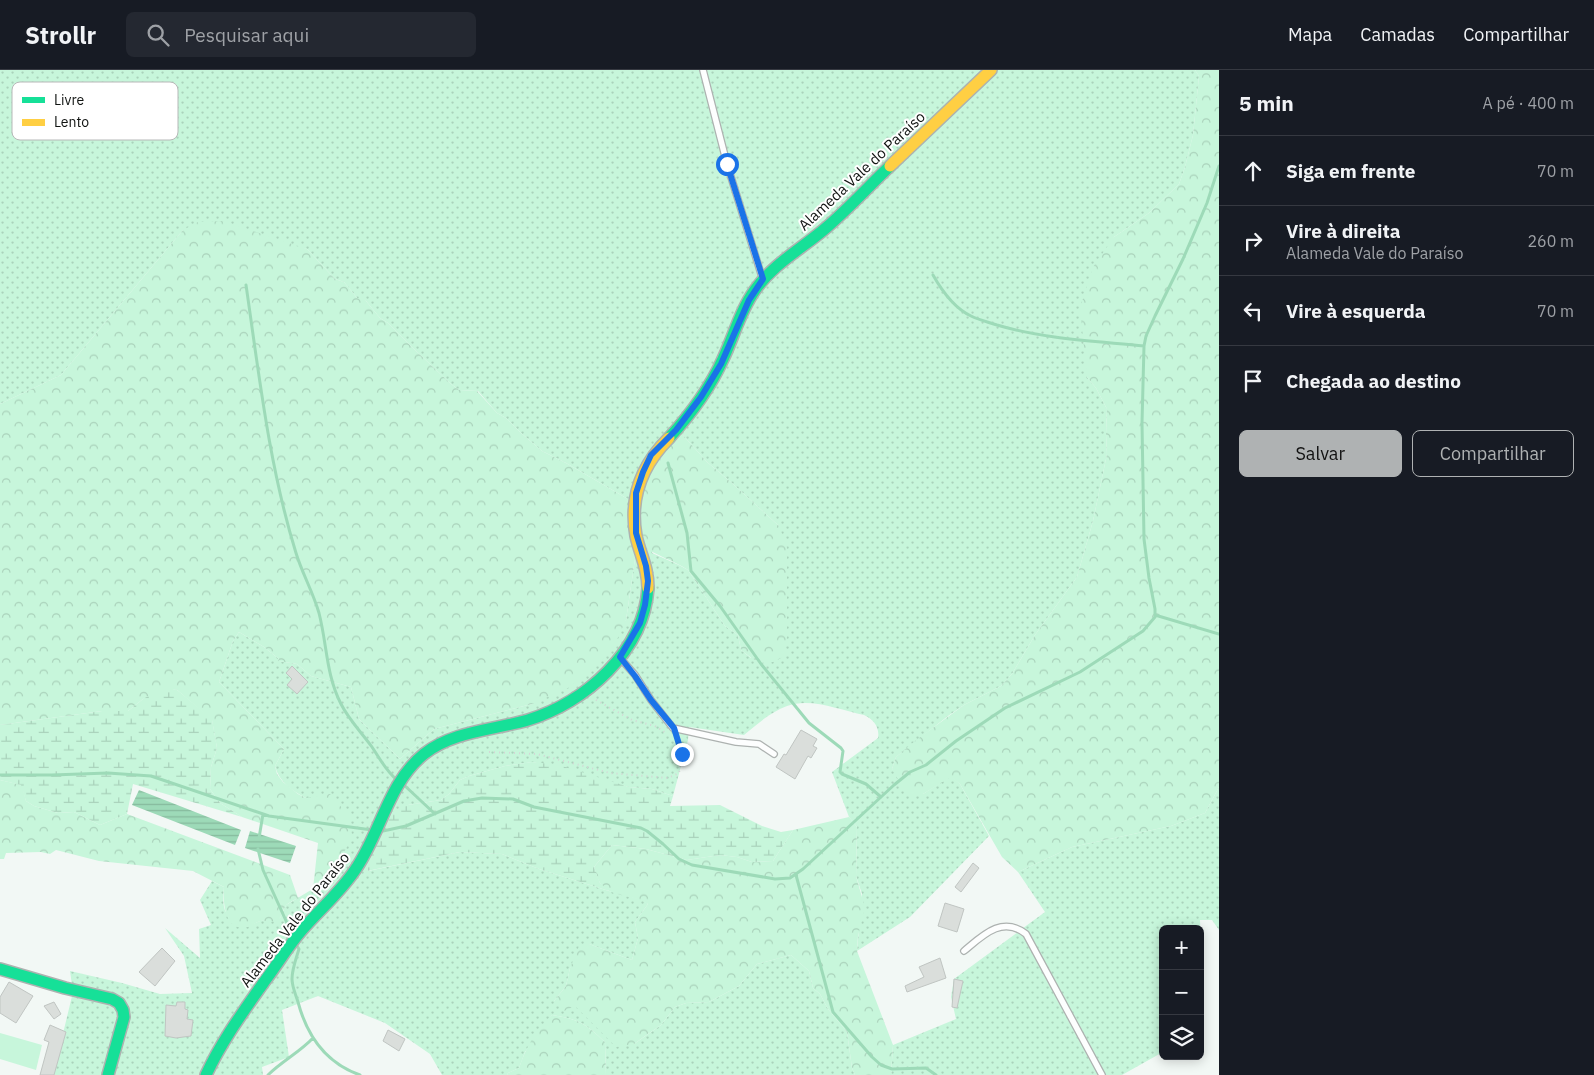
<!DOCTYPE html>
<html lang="pt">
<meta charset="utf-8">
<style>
:root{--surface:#171b24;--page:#242831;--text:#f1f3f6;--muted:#9ea1a6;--line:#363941;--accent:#afb2b3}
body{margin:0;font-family:"IBM Plex Sans",sans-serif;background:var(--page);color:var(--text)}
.controls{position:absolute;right:15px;bottom:15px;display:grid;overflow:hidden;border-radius:8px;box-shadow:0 2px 12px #0003}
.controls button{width:45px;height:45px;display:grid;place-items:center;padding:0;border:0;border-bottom:1px solid var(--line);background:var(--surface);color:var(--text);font:25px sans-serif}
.stop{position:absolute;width:15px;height:15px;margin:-11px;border:4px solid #1a73e8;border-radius:50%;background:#fff}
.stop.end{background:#1a73e8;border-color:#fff;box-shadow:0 1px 5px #0008}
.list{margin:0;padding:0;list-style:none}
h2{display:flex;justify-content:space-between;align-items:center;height:65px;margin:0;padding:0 20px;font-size:21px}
h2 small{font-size:16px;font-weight:400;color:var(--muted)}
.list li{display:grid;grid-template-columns:32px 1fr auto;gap:15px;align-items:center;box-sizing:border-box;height:70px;padding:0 20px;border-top:1px solid var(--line)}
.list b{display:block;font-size:19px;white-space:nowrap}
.list p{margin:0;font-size:16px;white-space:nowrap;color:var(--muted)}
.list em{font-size:16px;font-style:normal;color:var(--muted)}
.actions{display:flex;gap:10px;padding:15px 20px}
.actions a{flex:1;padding:11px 0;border:1px solid var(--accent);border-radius:8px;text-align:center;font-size:18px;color:var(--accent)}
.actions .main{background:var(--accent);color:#111}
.icon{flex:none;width:28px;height:28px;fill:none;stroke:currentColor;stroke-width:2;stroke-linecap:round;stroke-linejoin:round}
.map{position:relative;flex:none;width:1219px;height:1005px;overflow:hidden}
header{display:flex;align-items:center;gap:30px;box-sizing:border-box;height:70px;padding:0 25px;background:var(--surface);border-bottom:1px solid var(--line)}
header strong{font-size:24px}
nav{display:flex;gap:28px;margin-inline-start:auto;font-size:18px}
.search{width:350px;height:45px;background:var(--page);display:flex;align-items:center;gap:12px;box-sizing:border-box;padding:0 18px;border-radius:8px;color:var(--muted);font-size:19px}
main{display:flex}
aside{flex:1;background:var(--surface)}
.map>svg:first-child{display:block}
.grass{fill:url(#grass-dots);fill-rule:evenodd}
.forest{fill:url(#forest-crowns)}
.wetland{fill:url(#wetland-marsh)}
.pitch{fill:#c7f6db}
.water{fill:url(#water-rules)}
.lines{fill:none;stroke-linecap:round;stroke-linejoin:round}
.stream{stroke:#9ddab8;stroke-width:3}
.building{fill:#dadedb;stroke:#c0c5c2}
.lane-casing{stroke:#adb2b0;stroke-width:8}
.fast-casing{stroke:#adb2b0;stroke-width:14}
.slow-casing{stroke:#adb2b0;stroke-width:14}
.path{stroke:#d4d6d5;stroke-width:2;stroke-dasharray:1 4;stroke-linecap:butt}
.lane{stroke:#fdfefe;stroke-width:5.5}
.fast{stroke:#16e098;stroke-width:11}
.slow{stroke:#ffcf43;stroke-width:11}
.route{stroke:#1a73e8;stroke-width:6}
.labels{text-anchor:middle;stroke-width:4;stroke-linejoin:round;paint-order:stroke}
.street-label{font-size:15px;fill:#101311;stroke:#fff}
.key{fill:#fff;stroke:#b7b8b8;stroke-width:1}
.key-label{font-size:14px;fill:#101311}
</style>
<header>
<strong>Strollr</strong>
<div class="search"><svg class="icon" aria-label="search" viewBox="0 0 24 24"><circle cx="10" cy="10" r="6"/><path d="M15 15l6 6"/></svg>Pesquisar aqui</div>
<nav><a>Mapa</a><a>Camadas</a><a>Compartilhar</a></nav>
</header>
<main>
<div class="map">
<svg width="1219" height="1005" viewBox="0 0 1219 1005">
<defs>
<pattern id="grass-dots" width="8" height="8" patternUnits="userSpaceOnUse" patternTransform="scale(1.25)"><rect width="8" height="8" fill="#c7f6db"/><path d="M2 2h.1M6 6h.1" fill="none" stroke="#aad2bb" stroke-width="1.8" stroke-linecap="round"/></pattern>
<pattern id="forest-crowns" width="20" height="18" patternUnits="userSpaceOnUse" patternTransform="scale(1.25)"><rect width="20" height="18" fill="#c7f6db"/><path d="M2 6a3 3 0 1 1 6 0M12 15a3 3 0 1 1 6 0" fill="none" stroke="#aad2bb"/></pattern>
<pattern id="wetland-marsh" width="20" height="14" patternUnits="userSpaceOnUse" patternTransform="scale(1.25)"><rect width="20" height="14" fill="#c7f6db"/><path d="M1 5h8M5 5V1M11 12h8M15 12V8" fill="none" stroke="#aad2bb"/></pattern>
<pattern id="water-rules" width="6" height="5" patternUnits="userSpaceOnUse" patternTransform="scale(1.25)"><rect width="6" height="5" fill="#9ddab8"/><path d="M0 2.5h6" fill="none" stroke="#86ba9d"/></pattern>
</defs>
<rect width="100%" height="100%" fill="#f2f8f5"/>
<!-- grass -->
<path class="grass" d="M0,0H1195L1199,6L1193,65L1185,97L1179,114L1149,143L1114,167L1087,307L1096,318L1107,339L1106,364L1107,384L1093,451L1077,507L1035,565L1012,604L1001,616L964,635L948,646L896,687L892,699L923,724L951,706L960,714L989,766L910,847L857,881L862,824L856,806L857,757L849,747L832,702L878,668C880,657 873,649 864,645C840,640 810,627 787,636C771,642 757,654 744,665L689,657L688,670L673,726L652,719L629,717L533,692L505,696L469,706L460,710L449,724L441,730L408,735L365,792L368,801L460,782L502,784L539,799L609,821L643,830L648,834L635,852L638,868L632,890L589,874L570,898L566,916L554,931L575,935L590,949L634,974L661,955L675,937L686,933L709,932L739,916L757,894L791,885L809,901L813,918L820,924L828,939L847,962L852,998L855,1005H606L605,972C585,953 578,949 552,945L525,982L519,998L508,1003L507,1005H442L430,984L385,953L318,926L282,940L289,987L262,997L263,1005H53L73,922L70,901L122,913L160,924L192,923L184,886L165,858L200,888L199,859L211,855L200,830L212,811L224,817C222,843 224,845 246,857L260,851L280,848L286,835L321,814L340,791L306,728C292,721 279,712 275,696L284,679L219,612L233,571L239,562L264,577L279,589V591L297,594L311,606L351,617L359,649L400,689L434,659L532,634L626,550L635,489L633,432L566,393L542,381L521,363L506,348L497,343L478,321L459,320L451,314L414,279L388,253L380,248L366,231L357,228L344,212L335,209L307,179L183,160L61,305L0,334ZM681,363L707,392L733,414L779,456L751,588L741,580L738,565L725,556L688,500L679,495L652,483Z
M1219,717V860L1212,850H1200L1202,906H1200V859H1163V982L1122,1005H891L893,975L956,949L951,927L954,909L1045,842L1018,802L1072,777L1171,756L1205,743Z"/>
<!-- forest -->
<path class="forest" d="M1195,0H1219V717L1205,743L1171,756L1072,777L1018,802L1002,787L960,714L951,707L923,724L912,726L902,716L892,699L896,687L915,671L964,635L1001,616L1012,604L1035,565L1077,507L1093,451L1107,384L1106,364L1107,339L1096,318L1087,307L1080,238L1093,197L1114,167L1149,143L1179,114L1185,97L1193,65L1199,6Z
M223,151L307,179L335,209L344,212L357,228H362L366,231L380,248L388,253L414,279L451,314L459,320L477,321L497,343L506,348L521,363L542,381L566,393L633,432L635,489L626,550L614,576L604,588L585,605L568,618L532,634L434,659L400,689L359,649L351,617L311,606L297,594L278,591L279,589L264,577L239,562L233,571L219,612L284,679L275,696L277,704L283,712L298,724L306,728L330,724L349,746L352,766L340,791L321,814L313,819L318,773L242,747L220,733L210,719L211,697L217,678L212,650L176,619L143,629L128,641H102L0,655V334L61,305L183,160L198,152Z
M681,363L707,392L733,414L779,456L787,478V566L785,585C767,599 757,593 741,580L738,565L725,556L688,500C673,490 656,486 642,475L639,426L649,392Z
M0,710L22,715L26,731L34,736L58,743L74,742L100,755L127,744L290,805L298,828C293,831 287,833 285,837C282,842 282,848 277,850C272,853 266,850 261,851C256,852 252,856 247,857C224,862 223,832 224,817L193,801L99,791L56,780L50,784L41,782L6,783L4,789H0Z
M849,747L857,757L856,806L865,838L858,866L857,881L893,975L891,1005H855L852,998L847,962L828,939L820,924L813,918L809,901L791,885L757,894L739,916L709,932L686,933L675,937L661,955L648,964L634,974L616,977L575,936L564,941L554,931L566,916L570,898L580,874H589L632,890L638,868L635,852L648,834C634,824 610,828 600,813C597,808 596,802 594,797L612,775L646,779L687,790L720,785L737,787L752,792L773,791L793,760Z
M552,945C578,949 585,953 605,972L606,1005H507L508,1003L519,998C526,977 536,960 552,945Z"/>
<!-- wetland -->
<path class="wetland" d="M176,619L212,649L217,678L211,697L210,719L220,733L242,747L133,714L127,744L100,755L74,742L58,743L34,736L26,731L21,715L0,710V655L102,641H128L143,629L154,623Z
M532,692L559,695L629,717L652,719L673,726L670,736L720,735L762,756L781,762L793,760L773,791L752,792L737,787L720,785L687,790L646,779L612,775L594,797L600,813L609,821L539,799L502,784L460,782L367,801L365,792L392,742L408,735L441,730L449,724L460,710L469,706L505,696Z"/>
<!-- pitch -->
<path class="pitch" d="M0,963L42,975L36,1000L0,989Z"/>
<!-- water -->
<path class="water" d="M139,720L241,760L235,775L132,735Z
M250,761L296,776L290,793L245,778Z"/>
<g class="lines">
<!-- stream -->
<path class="stream" d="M933,205C942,221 954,238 971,246C979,250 988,252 997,255C1044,269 1095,271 1144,276
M246,215C259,304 269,396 296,483C302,503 313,522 319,543C327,574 326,605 341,634C349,650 362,663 372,677C380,689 386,701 397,710
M668,393L687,463L691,501L720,536L761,594L809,653L841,678L843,681L840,702L842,704L866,714L881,727
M1155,545L1219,564
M0,705H52L108,703L151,706L269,746L372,760
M404,715L435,744
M383,761L406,756L464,731L482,728L513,729L534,737L641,758L647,761L663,774L679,789L692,795L775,809L790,808L803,799L894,715L910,702L926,695L956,671L1005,638L1080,602L1143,561L1155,547V539L1149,508L1144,469L1142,353L1144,276L1146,266L1155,246L1183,189L1207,133L1219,96
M259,768L263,744
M258,779L263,800L292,864
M796,805L833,942L872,987L881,995L892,999L926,998L936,1005
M297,876L299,879C296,889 292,899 292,909C292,917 296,925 298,932C307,966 326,993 360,1005
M268,1005C282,991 300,982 313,968"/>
</g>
<!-- building -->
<path class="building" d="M292,596L308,612L297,624L287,615L292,609L286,603Z
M801,660L817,669L813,676L817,678L811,688L808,686L795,709L776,697L784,684L786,685Z
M973,793L979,798L961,822L955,817Z
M945,833L964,839L957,862L938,856Z
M162,878L175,891L155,916L139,902Z
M940,888L946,908L907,922L905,916L924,907L919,897Z
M954,909L963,911L957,938L952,937Z
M9,912L33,926L16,953L0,943V927Z
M54,932L61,944L54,949L44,936Z
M177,932H185V939L188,940L187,949L193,950L191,966L176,968L165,966L166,935L176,936Z
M50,955L66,962L54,1005H40L49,972L44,970Z
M388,960L405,969L399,981L383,971Z"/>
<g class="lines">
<!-- lane casing -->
<g class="lane-casing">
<path id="lane" d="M703,0L727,94L762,207
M621,589L635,605L651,630L673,658L736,672L759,674L774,684
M964,881C982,866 1002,845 1026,864L1102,1005"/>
</g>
<!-- fast casing -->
<g class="fast-casing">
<path id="fast" d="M669,368C690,345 710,318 723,289C734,266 740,241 755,220C774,193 803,178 827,157C849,138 869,116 890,96
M0,899L65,918L112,929L119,933L123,940L124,947L108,1005
M206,1005C221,972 243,942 264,912C277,895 288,876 302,860C320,839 342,821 357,797C381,761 389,712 424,684C453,661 494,660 528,650C585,633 644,581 648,518"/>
</g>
<!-- slow casing -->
<g class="slow-casing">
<path id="slow" d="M890,96L991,0
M648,518C648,497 640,484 636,466C629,427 642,395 669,368"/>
</g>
<!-- path -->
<path class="path" d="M596,630L632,650L655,656L666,663
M489,682L537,684L610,703L668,708L679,703L682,684L676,667"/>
<!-- lane -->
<use href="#lane" class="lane"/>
<!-- fast -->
<use href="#fast" class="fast"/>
<!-- slow -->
<use href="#slow" class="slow"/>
</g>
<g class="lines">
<!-- route -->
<path class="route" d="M682,684L674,658L651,630L635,606L620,587L640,553L645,535L648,511L646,496L636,463V423L643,402L651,385L676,360L701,327L721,294L749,230L763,209L727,94"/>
</g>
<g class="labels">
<!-- street labels -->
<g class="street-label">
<text transform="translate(862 101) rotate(-43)" y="5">Alameda Vale do Paraíso</text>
<text transform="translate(295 850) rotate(-52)" y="5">Alameda Vale do Paraíso</text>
</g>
</g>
<!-- legend -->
<rect x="12" y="12" width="166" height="58" rx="8" class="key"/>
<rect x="22" y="27" width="23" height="6" fill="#16e098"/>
<rect x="22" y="49" width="23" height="7" fill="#ffcf43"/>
<g class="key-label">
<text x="54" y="35">Livre</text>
<text x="54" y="57">Lento</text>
</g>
</svg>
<div class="controls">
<button>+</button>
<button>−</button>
<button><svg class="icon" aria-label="layers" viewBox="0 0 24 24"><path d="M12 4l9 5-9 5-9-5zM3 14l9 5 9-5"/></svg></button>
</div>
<div class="stop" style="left:727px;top:94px"></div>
<div class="stop end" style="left:682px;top:684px"></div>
</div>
<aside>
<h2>5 min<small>A pé · 400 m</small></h2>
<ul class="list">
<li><svg class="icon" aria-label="ahead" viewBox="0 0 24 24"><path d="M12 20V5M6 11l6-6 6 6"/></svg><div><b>Siga em frente</b></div><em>70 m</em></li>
<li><svg class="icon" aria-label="right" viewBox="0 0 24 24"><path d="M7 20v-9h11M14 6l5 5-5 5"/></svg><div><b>Vire à direita</b><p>Alameda Vale do Paraíso</p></div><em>260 m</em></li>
<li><svg class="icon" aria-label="left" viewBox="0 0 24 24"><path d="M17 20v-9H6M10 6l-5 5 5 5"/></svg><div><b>Vire à esquerda</b></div><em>70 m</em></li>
<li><svg class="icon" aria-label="arrive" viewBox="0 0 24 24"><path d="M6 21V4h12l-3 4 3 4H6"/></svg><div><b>Chegada ao destino</b></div></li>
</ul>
<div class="actions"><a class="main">Salvar</a><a>Compartilhar</a></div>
</aside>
</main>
